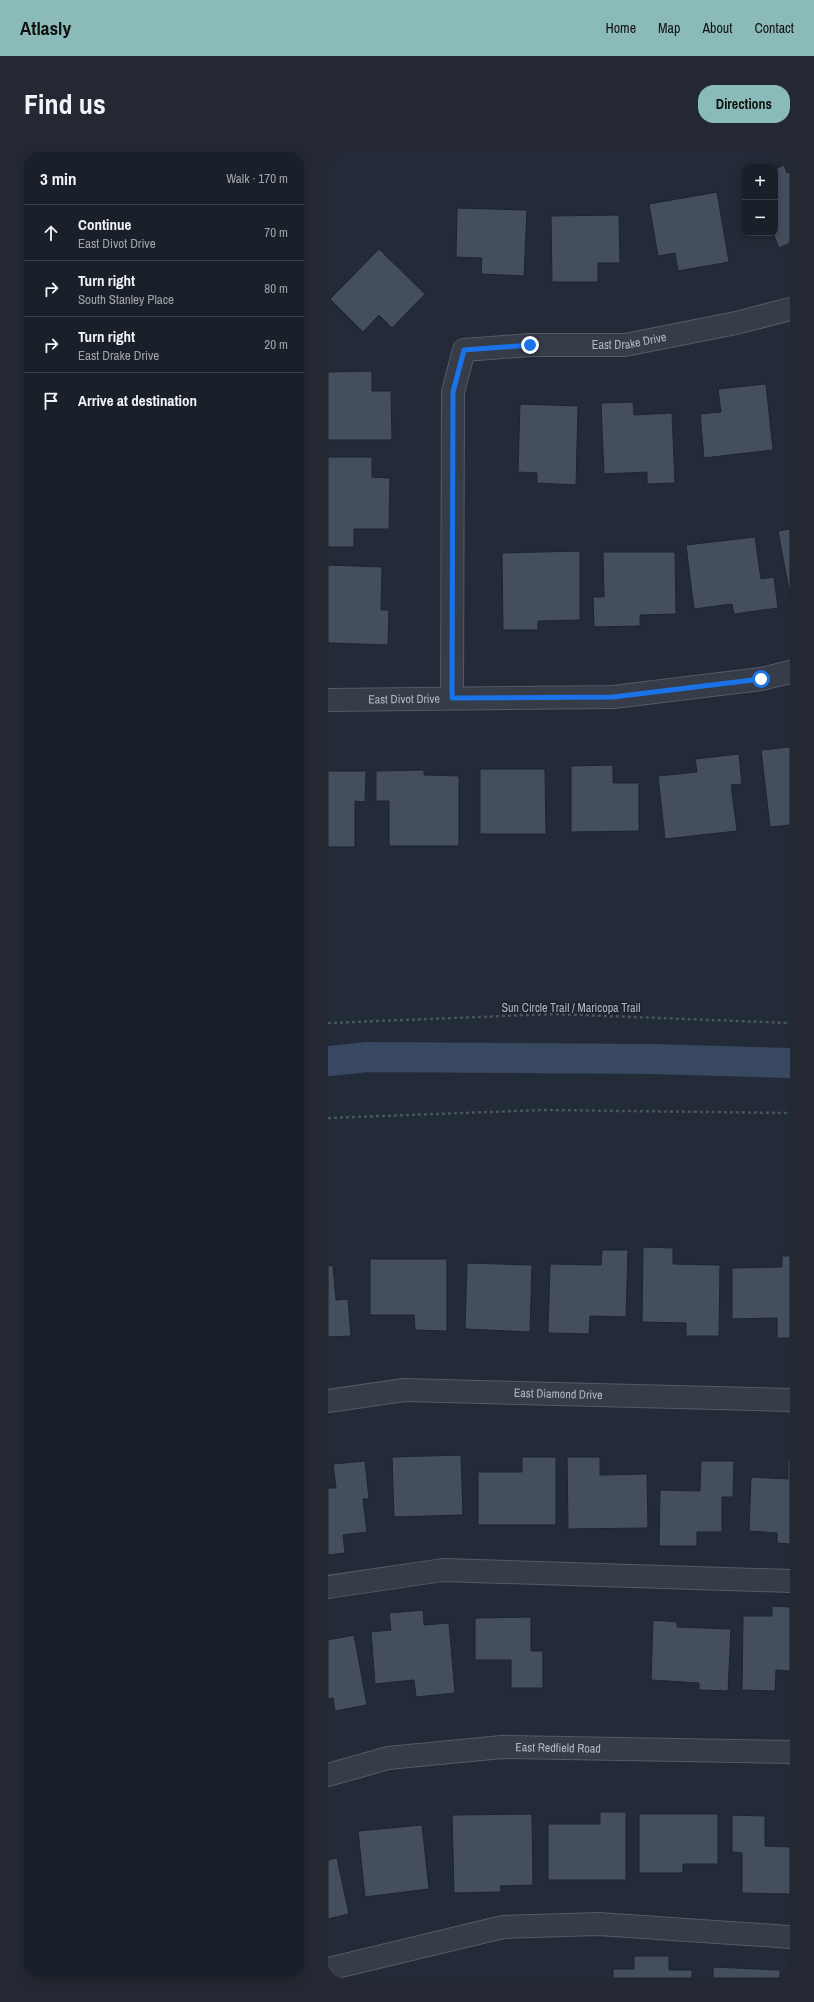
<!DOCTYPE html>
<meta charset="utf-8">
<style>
:root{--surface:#1a202a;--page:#232832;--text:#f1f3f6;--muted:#9fa3a8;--line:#383e47;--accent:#8bbbb9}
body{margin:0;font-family:"Archivo Narrow",sans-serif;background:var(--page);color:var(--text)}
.controls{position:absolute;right:12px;top:12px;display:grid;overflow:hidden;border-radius:8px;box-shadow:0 2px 10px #0003}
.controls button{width:36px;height:36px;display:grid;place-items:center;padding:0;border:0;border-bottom:1px solid var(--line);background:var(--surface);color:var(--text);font:20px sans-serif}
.stop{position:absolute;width:12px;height:12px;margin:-9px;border:3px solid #1a73e8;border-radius:50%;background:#fff}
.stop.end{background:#1a73e8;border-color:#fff;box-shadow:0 1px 4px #0008}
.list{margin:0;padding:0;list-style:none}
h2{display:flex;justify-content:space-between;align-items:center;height:52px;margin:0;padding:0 16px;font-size:17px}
h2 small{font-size:13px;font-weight:400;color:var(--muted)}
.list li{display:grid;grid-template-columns:26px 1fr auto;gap:12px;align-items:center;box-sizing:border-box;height:56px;padding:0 16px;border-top:1px solid var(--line)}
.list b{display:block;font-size:15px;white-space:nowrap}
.list p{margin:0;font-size:13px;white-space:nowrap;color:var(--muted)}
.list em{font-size:13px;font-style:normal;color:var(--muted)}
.icon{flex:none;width:22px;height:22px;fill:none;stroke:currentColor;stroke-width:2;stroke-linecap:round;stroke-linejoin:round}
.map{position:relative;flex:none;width:462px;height:1826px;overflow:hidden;border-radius:16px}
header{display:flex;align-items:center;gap:24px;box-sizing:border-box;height:56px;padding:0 20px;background:var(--accent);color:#111}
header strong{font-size:19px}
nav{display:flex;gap:22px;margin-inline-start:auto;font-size:14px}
.intro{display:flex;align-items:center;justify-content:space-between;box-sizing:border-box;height:96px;padding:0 24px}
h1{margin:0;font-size:28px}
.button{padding:10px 18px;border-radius:16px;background:var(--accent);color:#111;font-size:14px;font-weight:700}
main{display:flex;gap:24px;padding:0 24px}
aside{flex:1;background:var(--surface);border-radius:16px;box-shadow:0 2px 10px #0003}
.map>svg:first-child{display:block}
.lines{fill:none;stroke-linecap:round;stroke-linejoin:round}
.canal{stroke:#394861;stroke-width:30}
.building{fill:#444e5d;stroke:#1e2430}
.minor-casing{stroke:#545b67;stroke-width:24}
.path{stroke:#46575b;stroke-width:2.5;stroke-dasharray:3 3;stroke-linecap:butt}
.minor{stroke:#363d49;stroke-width:22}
.route{stroke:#1a73e8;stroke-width:5}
.labels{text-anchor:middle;stroke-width:3;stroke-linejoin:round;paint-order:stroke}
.street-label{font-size:12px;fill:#b1b8c5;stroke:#1c222e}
</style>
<header>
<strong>Atlasly</strong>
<nav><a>Home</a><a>Map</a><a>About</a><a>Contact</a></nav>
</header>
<div class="intro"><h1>Find us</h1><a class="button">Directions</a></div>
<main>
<aside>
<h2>3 min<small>Walk · 170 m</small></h2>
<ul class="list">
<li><svg class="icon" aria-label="ahead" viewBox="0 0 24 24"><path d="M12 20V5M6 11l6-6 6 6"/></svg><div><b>Continue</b><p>East Divot Drive</p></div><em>70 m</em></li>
<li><svg class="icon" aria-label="right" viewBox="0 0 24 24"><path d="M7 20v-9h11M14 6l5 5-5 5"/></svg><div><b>Turn right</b><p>South Stanley Place</p></div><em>80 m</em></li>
<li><svg class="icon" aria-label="right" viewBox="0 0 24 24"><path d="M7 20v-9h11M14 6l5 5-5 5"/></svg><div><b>Turn right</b><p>East Drake Drive</p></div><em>20 m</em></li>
<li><svg class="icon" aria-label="arrive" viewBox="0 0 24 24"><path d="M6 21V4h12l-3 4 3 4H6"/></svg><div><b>Arrive at destination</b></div></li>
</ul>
</aside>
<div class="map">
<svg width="462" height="1826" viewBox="0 0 462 1826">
<rect width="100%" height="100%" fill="#232b38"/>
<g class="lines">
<!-- canal -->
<path class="canal" d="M0,909L40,905L323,907L462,911"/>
</g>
<!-- building -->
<path class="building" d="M456,13L459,21L462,20V91L451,96L445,81H447V17Z
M389,40L401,110L350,119L347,101L330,104L321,52Z
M129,56L199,58L196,124L153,122L154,106L128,105Z
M291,63L292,111H270V130H224L223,64Z
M51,97L97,142L64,176L51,163L35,180L2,147Z
M44,219V239H63L64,288H0V220Z
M438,232L445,298L376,306L372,262L393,260L390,237Z
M305,250L306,263L344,261L347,331L319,332V320L276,322L273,251Z
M192,252L250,254L248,333L209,331V321L190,320Z
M0,305H44V325L62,326L61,377H26V395H0Z
M462,377V443L450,379Z
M427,385L433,427L446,425L450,456L406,462L404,452L366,457L358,393Z
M252,399V468L210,469V478H175L174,401Z
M275,400H347L348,462L312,463V474L266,475L265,445H276Z
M0,413L54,415L53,458H61L60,493L0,491Z
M462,595V673L442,675L433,598Z
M411,602L414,632L403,633L409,679L337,687L330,624L369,620L367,607Z
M285,613V631H311V679L243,680V614Z
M152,617H217L218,682H152Z
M96,618V623L131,624V694H61V649H48V619Z
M0,619H38L37,650L27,649V695H0Z
M315,1095L345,1096V1112L392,1113L391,1184H358V1171L314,1170Z
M274,1098H300L298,1165L262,1164L261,1182L220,1181L222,1112L273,1113Z
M454,1104H462V1186H449V1166L404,1167V1116L454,1115Z
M42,1107H119V1179L87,1178L86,1163H42Z
M139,1111L204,1113L202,1180L137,1177Z
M5,1113L8,1148L20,1147L23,1184L0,1185V1114Z
M133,1303L135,1363L66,1365L64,1305Z
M194,1305H228V1373H150V1320H194Z
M239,1305H272V1323L319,1322L320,1376L240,1377Z
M460,1308L462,1309V1392L449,1391V1381L421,1379L423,1325L460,1327Z
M37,1309L41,1347H35L39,1380L15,1383L17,1401L0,1403V1336H8L5,1312Z
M373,1309H406L405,1345H394V1380H369V1394H331L332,1338L372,1339Z
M444,1454L462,1455V1519L448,1518L447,1539L414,1538L415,1464H444Z
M95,1458L96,1473L121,1471L127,1541L88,1545L86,1528L47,1532L43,1480L63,1478L61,1461Z
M203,1465V1499H215V1536H183V1508H147V1466Z
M325,1468L349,1470V1475L403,1477L400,1539L371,1538V1531L323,1528Z
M26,1483L39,1553L7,1559L5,1546L0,1547V1488Z
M272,1660H298V1728H220V1672H272Z
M204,1662L205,1733L172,1734L173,1740L126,1741L124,1663Z
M311,1662H390V1712H355V1721H311Z
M404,1663L437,1664V1694L462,1695V1742L414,1741V1701L404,1700Z
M94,1673L101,1737L37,1745L30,1679Z
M9,1706L21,1762L0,1767V1708Z
M306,1804H341V1818H364V1826H285V1817H306Z
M385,1815L452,1818V1826H385Z"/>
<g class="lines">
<!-- minor casing -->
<g class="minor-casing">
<g id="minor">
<path id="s1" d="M124,546L125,240L136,198L202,193H297L408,171L462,157"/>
<path id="s2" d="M0,548L285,545L433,527L462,520"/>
<path id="s3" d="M0,1249L76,1238L462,1248"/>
<path d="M0,1435L115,1418L462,1429"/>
<path id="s4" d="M0,1623L60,1606L174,1595L462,1600"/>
<path d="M0,1817L175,1775L271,1772L462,1785"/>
</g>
</g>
<!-- path -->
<path class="path" d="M0,871L226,862L462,871
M0,966L216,958L462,961"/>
<!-- minor -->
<use href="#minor" class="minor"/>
</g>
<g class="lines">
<!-- route -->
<path class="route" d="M202,193L136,198L125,240L124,546L285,545L433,527"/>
</g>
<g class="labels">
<!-- street labels -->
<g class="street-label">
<text dy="4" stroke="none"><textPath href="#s1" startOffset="515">East Drake Drive</textPath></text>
<text dy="4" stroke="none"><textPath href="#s2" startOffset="76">East Divot Drive</textPath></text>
<text x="243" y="860">Sun Circle Trail / Maricopa Trail</text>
<text dy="4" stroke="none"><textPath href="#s3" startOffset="231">East Diamond Drive</textPath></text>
<text dy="4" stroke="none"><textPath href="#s4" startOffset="233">East Redfield Road</textPath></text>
</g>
</g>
</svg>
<div class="controls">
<button>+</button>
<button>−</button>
</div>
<div class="stop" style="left:433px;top:527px"></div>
<div class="stop end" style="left:202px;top:193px"></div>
</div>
</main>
